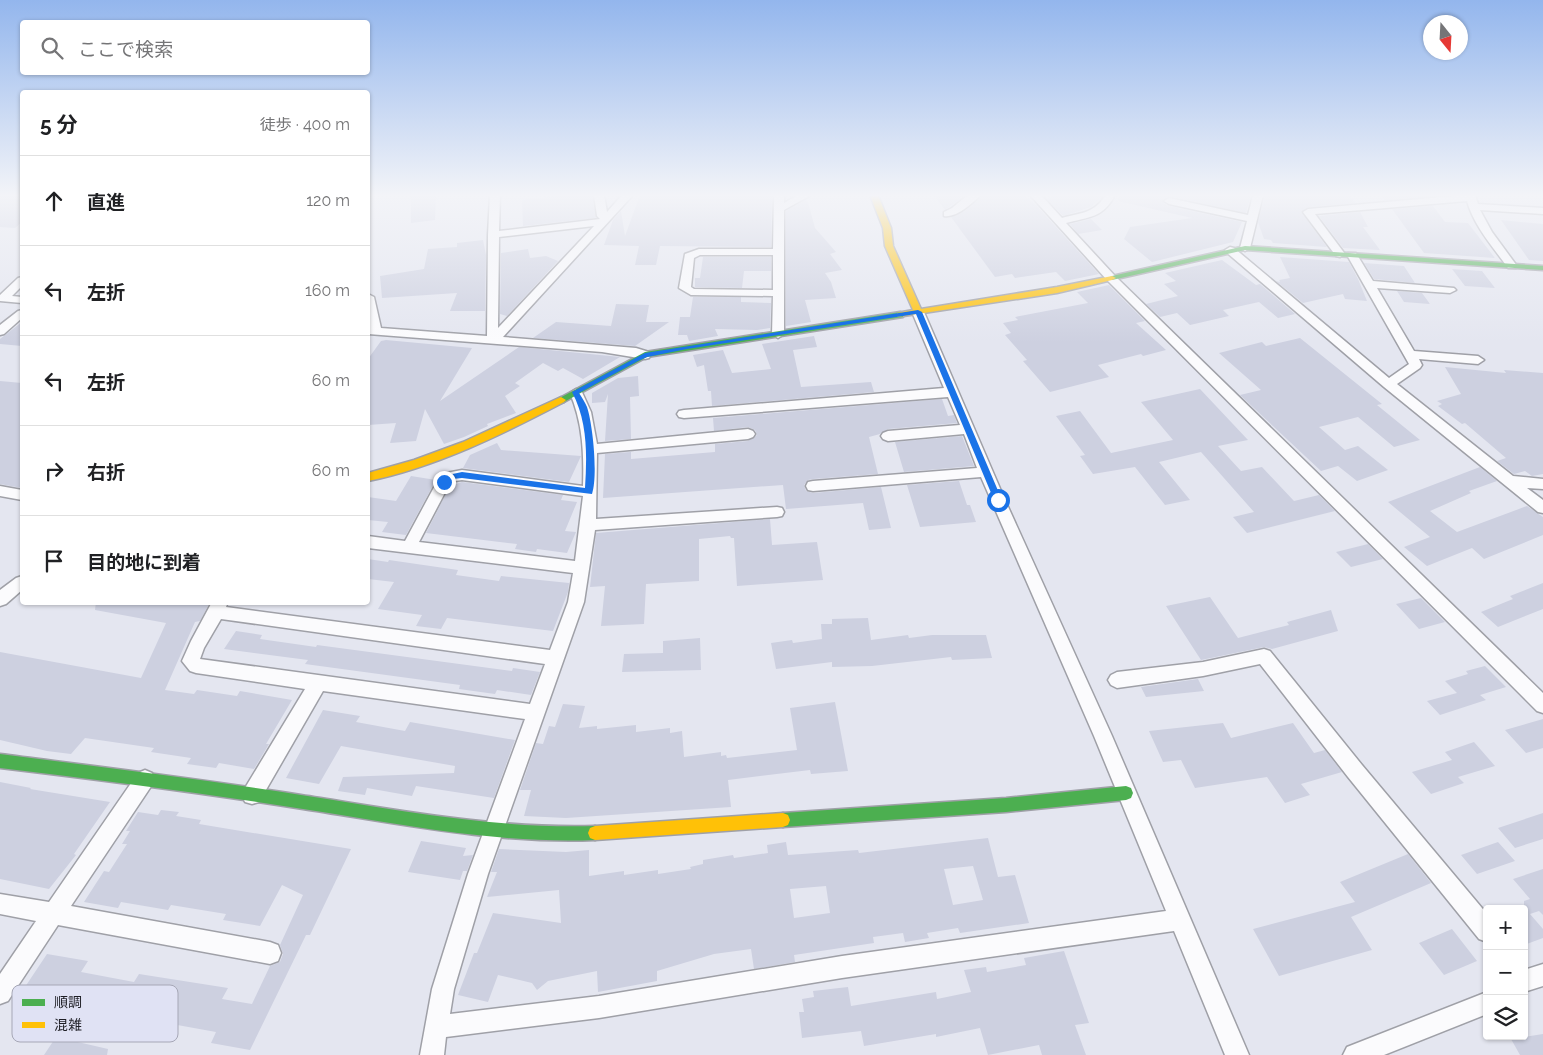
<!DOCTYPE html>
<html lang="ja">
<meta charset="utf-8">
<style>
:root{--surface:#fff;--page:#f2f2f2;--text:#202124;--muted:#757577;--line:#e0e0e0}
body{margin:0;font-family:Raleway,"Noto Sans JP",sans-serif;background:var(--page);color:var(--text)}
.controls{position:absolute;right:15px;bottom:15px;display:grid;overflow:hidden;border-radius:5px;box-shadow:0 1px 4px #0004}
.controls button{width:45px;height:45px;display:grid;place-items:center;padding:0;border:0;border-bottom:1px solid var(--line);background:var(--surface);color:var(--text);font:25px sans-serif}
.compass{position:absolute;left:1423px;top:15px;width:45px;height:45px;border-radius:50%;background:var(--surface);box-shadow:0 1px 4px #0004;rotate:162deg}
.stop{position:absolute;width:15px;height:15px;margin:-11px;border:4px solid #1a73e8;border-radius:50%;background:#fff}
.stop.end{background:#1a73e8;border-color:#fff;box-shadow:0 1px 5px #0008}
.list{margin:0;padding:0;list-style:none}
h2{display:flex;justify-content:space-between;align-items:center;height:65px;margin:0;padding:0 20px;font-size:21px}
h2 small{font-size:16px;font-weight:400;color:var(--muted)}
.list li{display:grid;grid-template-columns:32px 1fr auto;gap:15px;align-items:center;box-sizing:border-box;height:90px;padding:0 20px;border-top:1px solid var(--line)}
.list b{display:block;font-size:19px;white-space:nowrap}
.list em{font-size:16px;font-style:normal;color:var(--muted)}
.icon{flex:none;width:28px;height:28px;fill:none;stroke:currentColor;stroke-width:2;stroke-linecap:round;stroke-linejoin:round}
.map{position:relative;flex:none;width:1543px;height:1055px;overflow:hidden}
.search{position:absolute;background:var(--surface);box-shadow:0 1px 4px #0004;left:20px;top:20px;width:350px;height:55px;display:flex;align-items:center;gap:12px;box-sizing:border-box;padding:0 18px;border-radius:5px;color:var(--muted);font-size:19px}
.panel{position:absolute;background:var(--surface);box-shadow:0 1px 4px #0004;left:20px;top:90px;width:350px;height:515px;border-radius:5px}
.map>svg:first-child{display:block}
.building{fill:#cdd0e0;fill-rule:evenodd}
.lines{fill:none;stroke-linecap:round;stroke-linejoin:round}
.street-casing{stroke:#9fa0a7;stroke-width:3}
.fast-casing{stroke:#9fa0a7;stroke-width:3}
.slow-casing{stroke:#9fa0a7;stroke-width:3}
.street{fill:#fbfbfd;fill-rule:evenodd}
.fast{fill:#4caf50;fill-rule:evenodd}
.slow{fill:#ffc107;fill-rule:evenodd}
.route{fill:#1a73e8}
.key{fill:#e0e2f4;stroke:#a6a7b6;stroke-width:1}
.key-label{font-size:14px;fill:#1e1e25}
</style>
<div class="map">
<svg width="1543" height="1055" viewBox="0 0 1543 1055">
<rect width="100%" height="100%" fill="#e4e6f0"/>
<!-- building -->
<path class="building" d="M0,195H22V222L15,228L0,227Z
M411,195H436L435,220L411,223Z
M565,195H592L596,218L523,226L522,200Z
M640,195H772L771,247L660,246L656,265H635L639,246L604,245L613,220L621,211L625,236Z
M934,195H965L945,210Z
M983,195H1023L1036,205L1099,274L1065,281L1056,272L1015,278L1012,274L995,277L951,217L965,211Z
M1054,195H1103L1091,207L1063,216L1047,199Z
M1117,195H1251L1246,213L1169,196L1163,199V203L1169,206L1242,222L1233,242L1152,262L1124,239L1130,227L1192,218L1118,201L1119,196L1116,198Z
M1265,195L1350,196L1355,203L1308,207L1301,212L1327,247L1273,243L1271,240L1264,239L1258,222Z
M1381,195H1425L1426,197L1385,200Z
M805,200L808,202L815,228L836,252L830,254L842,270L825,273L831,282L836,298L805,300L811,322L786,326V211Z
M1433,206L1445,222L1468,223L1495,258L1424,253L1392,209Z
M1360,212L1368,227H1363L1380,250L1343,248L1319,216Z
M1091,219L1102,230L1078,234L1070,224Z
M1501,220L1543,224V261L1529,260Z
M483,240L486,255L485,311H450L457,293L382,298L380,276L424,269L428,249L457,247V243Z
M528,249L530,258L546,256L558,261L507,316L500,314L501,253Z
M703,257H771V271H744L742,288L695,287V278H700Z
M1280,257L1349,262L1358,279L1367,301L1345,299L1343,294L1303,303L1276,281L1280,282L1279,280L1290,278Z
M1222,260L1256,285L1260,284L1295,314L1278,318L1259,302L1223,310L1229,316L1190,325L1177,313L1160,317L1146,304L1178,296L1164,284L1176,281L1165,273Z
M1364,263L1404,266L1415,283L1374,279Z
M1452,269L1482,271L1495,288L1465,286Z
M1109,285L1145,321L1136,323L1166,350L1143,356L1141,354L1098,365L1109,377L1050,392L1023,361L1027,360L1005,335L1011,333L1003,323L1018,320L1015,317L1088,303L1077,292Z
M1397,291L1422,293L1430,304L1404,302Z
M693,297H741V302L771,303L770,328L757,330L715,329L718,336L689,341L687,335H678L680,317H690Z
M616,304L649,305L646,322H669L635,346L533,338L556,322L611,326Z
M22,322V346L0,344V339Z
M814,336L817,347L793,350L801,387L871,382L874,392L712,406L711,391H708L704,365L697,367L693,355L723,350L732,373L771,369L762,344Z
M1300,338L1382,404L1377,405L1420,440L1394,447L1358,417L1319,427L1345,450L1358,446L1388,470L1357,481L1338,466L1321,471L1240,395L1261,390L1219,353L1262,342L1266,346Z
M386,340L472,348L440,401L519,347L620,357L583,379L563,368L558,371L543,363L515,383L520,386L505,396L516,413L487,424L488,426L464,437L444,444L425,409L416,441L390,443L396,423L368,425V359L381,341Z
M1445,367L1506,373L1504,370L1543,373V474L1532,476L1525,471L1514,474L1497,461L1506,458L1465,423L1462,424L1438,406L1442,404L1437,401L1461,394Z
M638,376L639,396L630,397L631,439L605,441L608,394L605,402L592,403V393L618,378Z
M0,381L22,383V488L0,484Z
M1200,389L1248,440L1218,446L1241,471L1262,467L1294,501L1319,495L1335,511L1247,533L1233,517L1254,512L1201,452L1159,462L1190,500L1165,505L1135,467L1093,474L1080,456L1085,455L1056,416L1080,411L1111,453L1173,440L1141,402Z
M942,399L948,416L954,415L957,423L888,429L880,434L869,437L878,474L813,479L808,480L804,485L806,491L813,493L881,487L891,528L869,530L863,503L786,509L783,485L603,498L605,454L631,452V459L715,452V444L748,441L757,435L755,430L748,427L714,431L713,418Z
M962,436L974,466L904,472L895,442Z
M497,443L501,450L581,456L569,482L463,468L470,455Z
M1480,467L1497,481L1469,491L1471,493L1430,511L1457,532L1527,506L1543,517V535L1484,559L1472,548L1427,566L1404,547L1430,537L1388,502Z
M411,476L436,480L406,535L382,532L388,522L368,520V497L396,501Z
M959,481L967,505H970L976,522L920,527L907,485Z
M462,482L563,495L561,500L577,502L565,531L576,532L567,553L537,549L536,552L515,549L517,544L426,533L450,486Z
M770,519L772,545L817,542L823,580L737,586L734,538H731L730,536L699,539V581L646,584L644,624L601,626L605,586L590,587L596,533Z
M1368,544L1383,559L1351,567L1336,552Z
M368,559L388,562L389,560L458,570L456,575L499,581L501,576L569,583L568,592L553,631L447,618L441,629L416,626L422,615L378,609L394,582L368,579Z
M1543,583V609L1498,627L1481,612L1513,599L1510,596Z
M1210,597L1238,638L1289,625L1287,622L1331,610L1338,631L1272,649L1264,647L1201,660L1166,606Z
M1421,598L1445,622L1419,629L1396,604Z
M96,602H210L200,621L195,622L165,690L194,694L197,690L237,696L240,691L292,700L266,744H269L254,769L219,763L216,768L187,764L191,758L151,752L154,748L85,738L71,754L47,751L0,740V652L141,678L166,623L95,610Z
M868,618L871,640L908,635L909,638L932,635H986L992,658L952,660L951,657L872,666L832,667V662L776,669L771,643L792,640L793,643L822,639L821,624H832V619Z
M236,631L262,635L260,639L316,647L317,645L512,671L513,668L540,672L531,695L497,690L495,694L459,689L460,685L305,664L308,660L224,649Z
M700,638L701,670L622,672L624,654L663,653V641Z
M1485,666L1506,687L1480,695L1486,700L1440,715L1427,701L1457,693L1445,681L1468,674L1466,671Z
M1198,679L1204,691L1146,697L1141,687Z
M835,702L848,771L811,774L810,770L728,780L731,807L566,818L524,816L531,790H520L536,743L543,744L549,726L555,727L563,704L585,706L579,728L597,726V729L636,725V732L670,728V733L682,731L684,757L721,752V756L726,755L727,758L797,750L790,708Z
M323,710L360,716L356,722L405,731L410,722L515,740L494,798L416,786L412,796L367,788L365,795L338,791L343,777L454,773L455,766L341,746L319,784L286,778Z
M1543,719V748L1526,753L1505,730Z
M1223,723L1231,738L1293,723L1314,753L1325,750L1342,772L1301,784L1310,795L1285,803L1267,777L1195,788L1181,760L1163,762L1149,731Z
M1474,742L1495,766L1458,777L1464,783L1431,794L1412,772L1452,760L1445,752Z
M0,782L31,788L30,789L110,802L74,854L76,855L49,889L0,879Z
M161,810L179,812L176,816L201,820L199,824L351,849L310,935H306L250,1050L211,1043L216,1032L100,1011L17,999L47,954L88,961L81,972L134,982L139,974L228,988L222,999L252,1004L270,966L280,962L283,954L280,945L303,895L282,885L260,926L223,920L226,914L171,905L168,910L121,902L118,908L84,902L104,871L109,872L127,844H122L130,831H126L138,812L158,815Z
M1543,813V839L1515,848L1498,828Z
M988,838L998,877L1015,875L1029,923L960,933L958,928L927,933L929,938L905,942L903,933L873,937L874,943L794,955L795,962L754,969L751,949L714,954L657,971V981L598,992L597,971L548,981L537,990L532,983L498,975L488,1002L458,995L474,953H477L493,913L561,923L559,890L487,897L497,872H491L499,849L566,852L589,850V876L624,871V875L658,870V874L691,869L690,867L703,864V860L733,855L734,858L768,853L767,845L786,842L788,855L858,850L859,853ZM973,866L983,900L953,905L944,869ZM826,886L830,913L794,918L790,889Z
M421,841L466,848L463,856L473,855L467,871H463L460,880L408,872Z
M1498,842L1515,861L1477,874L1461,855Z
M1408,854L1431,883L1351,917L1372,950L1279,976L1253,929L1355,902L1340,882Z
M1543,869V915L1539,911L1530,914L1543,929V938L1524,945V901L1530,899L1513,879Z
M1452,929L1477,961L1444,975L1419,943Z
M1064,951L1089,1023L1075,1025L1086,1055H1042L1039,1045L988,1055L980,1028L936,1037V1034L864,1046L861,1031L802,1038L799,1012H804L802,999L814,997L813,991L848,987L851,1006L936,992L937,999L971,992L964,970L986,967L987,972L1026,965L1024,958Z
M1543,1034V1055H1520L1511,1039Z
M56,1037L108,1049L107,1055H44Z"/>
<g class="lines">
<!-- street casing -->
<g class="street-casing">
<path id="street" d="M490,195H500L499,231L600,219L597,216L594,195H604L607,212L622,195H633L503,337L636,348L649,352L651,355L649,358L645,359L602,352L368,334V294L374,297L381,328L487,336L488,235ZM594,226L498,328L499,237Z
M774,195H784V203L798,195H811L784,210V334L778,338L772,334L773,296L691,295L679,288L685,254L699,249H773ZM700,255H773V290L694,289L691,287L694,258Z
M968,195H981C972,203 957,218 944,216V212L952,208Z
M1030,195H1041L1062,218C1080,213 1096,213 1105,195H1115C1103,218 1089,217 1066,223L1115,276L1543,693V713L1537,711L1107,280Z
M1253,195H1263L1250,248L1245,251L1240,248L1247,221L1169,204L1164,201L1169,198L1248,215Z
M1465,195H1475L1478,204L1543,208V214L1480,210L1492,232L1517,266L1516,268H1508C1493,247 1474,226 1467,201L1315,214L1345,254L1340,257L1336,256L1303,212L1308,209Z
M1230,247L1234,248L1389,378L1409,364L1347,255L1348,253H1356L1373,281L1454,288L1456,290L1450,293L1377,288L1414,351L1478,356L1484,360L1478,364L1419,359L1422,365L1420,368L1397,384L1513,476L1543,479V489L1527,488L1543,500V513L1538,512L1384,387L1226,252L1225,250Z
M22,277V286L12,296L22,297V303L0,301V295L18,278Z
M918,309L924,312L1005,500L1112,736L1249,1055H1225L1174,931L842,978L599,1018L446,1037L444,1055H420L432,989L468,874L525,719L323,691L259,802L252,804L245,802L242,795L245,788L305,689L196,673L190,671L182,661L191,641L212,602H228L226,607L550,650L568,602L573,573L368,548V536L405,541L439,478L446,473L462,470L583,486C584,453 583,424 570,393L576,389L581,390L591,412L597,444L748,429L753,431L755,434L753,437L748,439L597,453L596,519L777,507L782,508L784,512L782,516L777,517L595,530L584,602L488,874L454,989L450,1014L599,996L842,956L1166,911L1094,736L981,477L813,491L808,490L806,486L808,482L813,481L977,468L964,434L888,441L883,439L881,436L883,433L888,431L960,425L948,397L684,418L679,417L677,414L679,411L684,410L944,388L912,312ZM462,480L583,496L575,561L419,542L449,485L455,481ZM221,619L545,664L530,704L200,659L204,648Z
M22,310V318L4,334L0,335V325L18,311Z
M0,486L22,490V500L0,496Z
M22,576V590L6,604L0,606V590L16,578Z
M1264,649L1270,651L1362,765L1487,914V942L1479,939L1348,777L1260,664L1203,676L1117,688L1111,685L1108,680L1111,675L1117,672L1203,662Z
M145,770L152,773L154,779L152,785L71,906L270,942L278,945L281,953L278,961L270,964L58,925L8,1001L0,1004V974L36,921L0,914V894L49,902L138,773Z
M1543,964V986L1524,992V970Z
M1487,992V1014L1384,1055H1343L1347,1047Z"/>
</g>
<!-- fast casing -->
<g class="fast-casing">
<path id="fast" d="M1245,246L1543,266V270L1245,250L1112,280L1108,278L1112,276Z
M900,312L903,313V317L647,357L564,402L561,403L556,400L645,352Z
M0,754C101,767 201,779 301,795C399,810 495,829 595,826L600,828L602,833L600,838L595,840C496,844 400,824 303,809C202,793 101,780 0,768Z
M1126,786L1131,788L1133,793L1131,798L1126,800L1006,812L783,827L778,825L776,820L778,815L783,813L1006,798Z"/>
</g>
<!-- slow casing -->
<g class="slow-casing">
<path id="slow" d="M870,195H878L891,228L893,246L921,309L1057,287L1112,276L1116,278L1112,280L1057,293L897,317V313L913,310L885,246L883,228Z
M561,397L566,400L564,402C503,434 436,467 368,481V473L414,460L463,442Z
M783,813L788,815L790,820L788,825L783,827L595,840L590,838L588,833L590,828L595,826Z"/>
</g>
<!-- street -->
<use href="#street" class="street"/>
<!-- fast -->
<use href="#fast" class="fast"/>
<!-- slow -->
<use href="#slow" class="slow"/>
</g>
<!-- sky -->
<linearGradient id="sky" x2="0" y2="1"><stop stop-color="#93b6ed"/><stop offset="0.57" stop-color="#f3f4f8"/><stop offset="1" stop-color="#f3f4f8" stop-opacity="0"/></linearGradient>
<rect width="1543" height="343" fill="url(#sky)"/>
<!-- route -->
<path class="route" d="M918,310L922,312L1002,500L1001,502H995L994,500L916,314L687,349L647,357L638,361L579,393C582,398 585,402 587,407C593,425 598,476 592,494L462,478L453,479L444,485L440,482L448,475L462,472L585,488C587,456 588,422 572,392L645,353Z"/>
<!-- legend -->
<rect x="12" y="985" width="166" height="57" rx="8" class="key"/>
<rect x="22" y="999" width="23" height="7" fill="#4caf50"/>
<rect x="22" y="1022" width="23" height="6" fill="#ffc107"/>
<g class="key-label">
<text x="54" y="1007">順調</text>
<text x="54" y="1030">混雑</text>
</g>
</svg>
<div class="controls">
<button>+</button>
<button>−</button>
<button><svg class="icon" aria-label="layers" viewBox="0 0 24 24"><path d="M12 4l9 5-9 5-9-5zM3 14l9 5 9-5"/></svg></button>
</div>
<svg class="compass" viewBox="-18 -18 36 36"><path d="M0-13l5 13h-10z" fill="#e53935"/><path d="M0 13l5-13h-10z" fill="#757577"/></svg>
<div class="stop" style="left:998px;top:500px"></div>
<div class="stop end" style="left:444px;top:482px"></div>
<div class="search"><svg class="icon" aria-label="search" viewBox="0 0 24 24"><circle cx="10" cy="10" r="6"/><path d="M15 15l6 6"/></svg>ここで検索</div>
<section class="panel">
<h2>5 分<small>徒歩 · 400 m</small></h2>
<ul class="list">
<li><svg class="icon" aria-label="ahead" viewBox="0 0 24 24"><path d="M12 20V5M6 11l6-6 6 6"/></svg><div><b>直進</b></div><em>120 m</em></li>
<li><svg class="icon" aria-label="left" viewBox="0 0 24 24"><path d="M17 20v-9H6M10 6l-5 5 5 5"/></svg><div><b>左折</b></div><em>160 m</em></li>
<li><svg class="icon" aria-label="left" viewBox="0 0 24 24"><path d="M17 20v-9H6M10 6l-5 5 5 5"/></svg><div><b>左折</b></div><em>60 m</em></li>
<li><svg class="icon" aria-label="right" viewBox="0 0 24 24"><path d="M7 20v-9h11M14 6l5 5-5 5"/></svg><div><b>右折</b></div><em>60 m</em></li>
<li><svg class="icon" aria-label="arrive" viewBox="0 0 24 24"><path d="M6 21V4h12l-3 4 3 4H6"/></svg><div><b>目的地に到着</b></div></li>
</ul>
</section>
</div>
